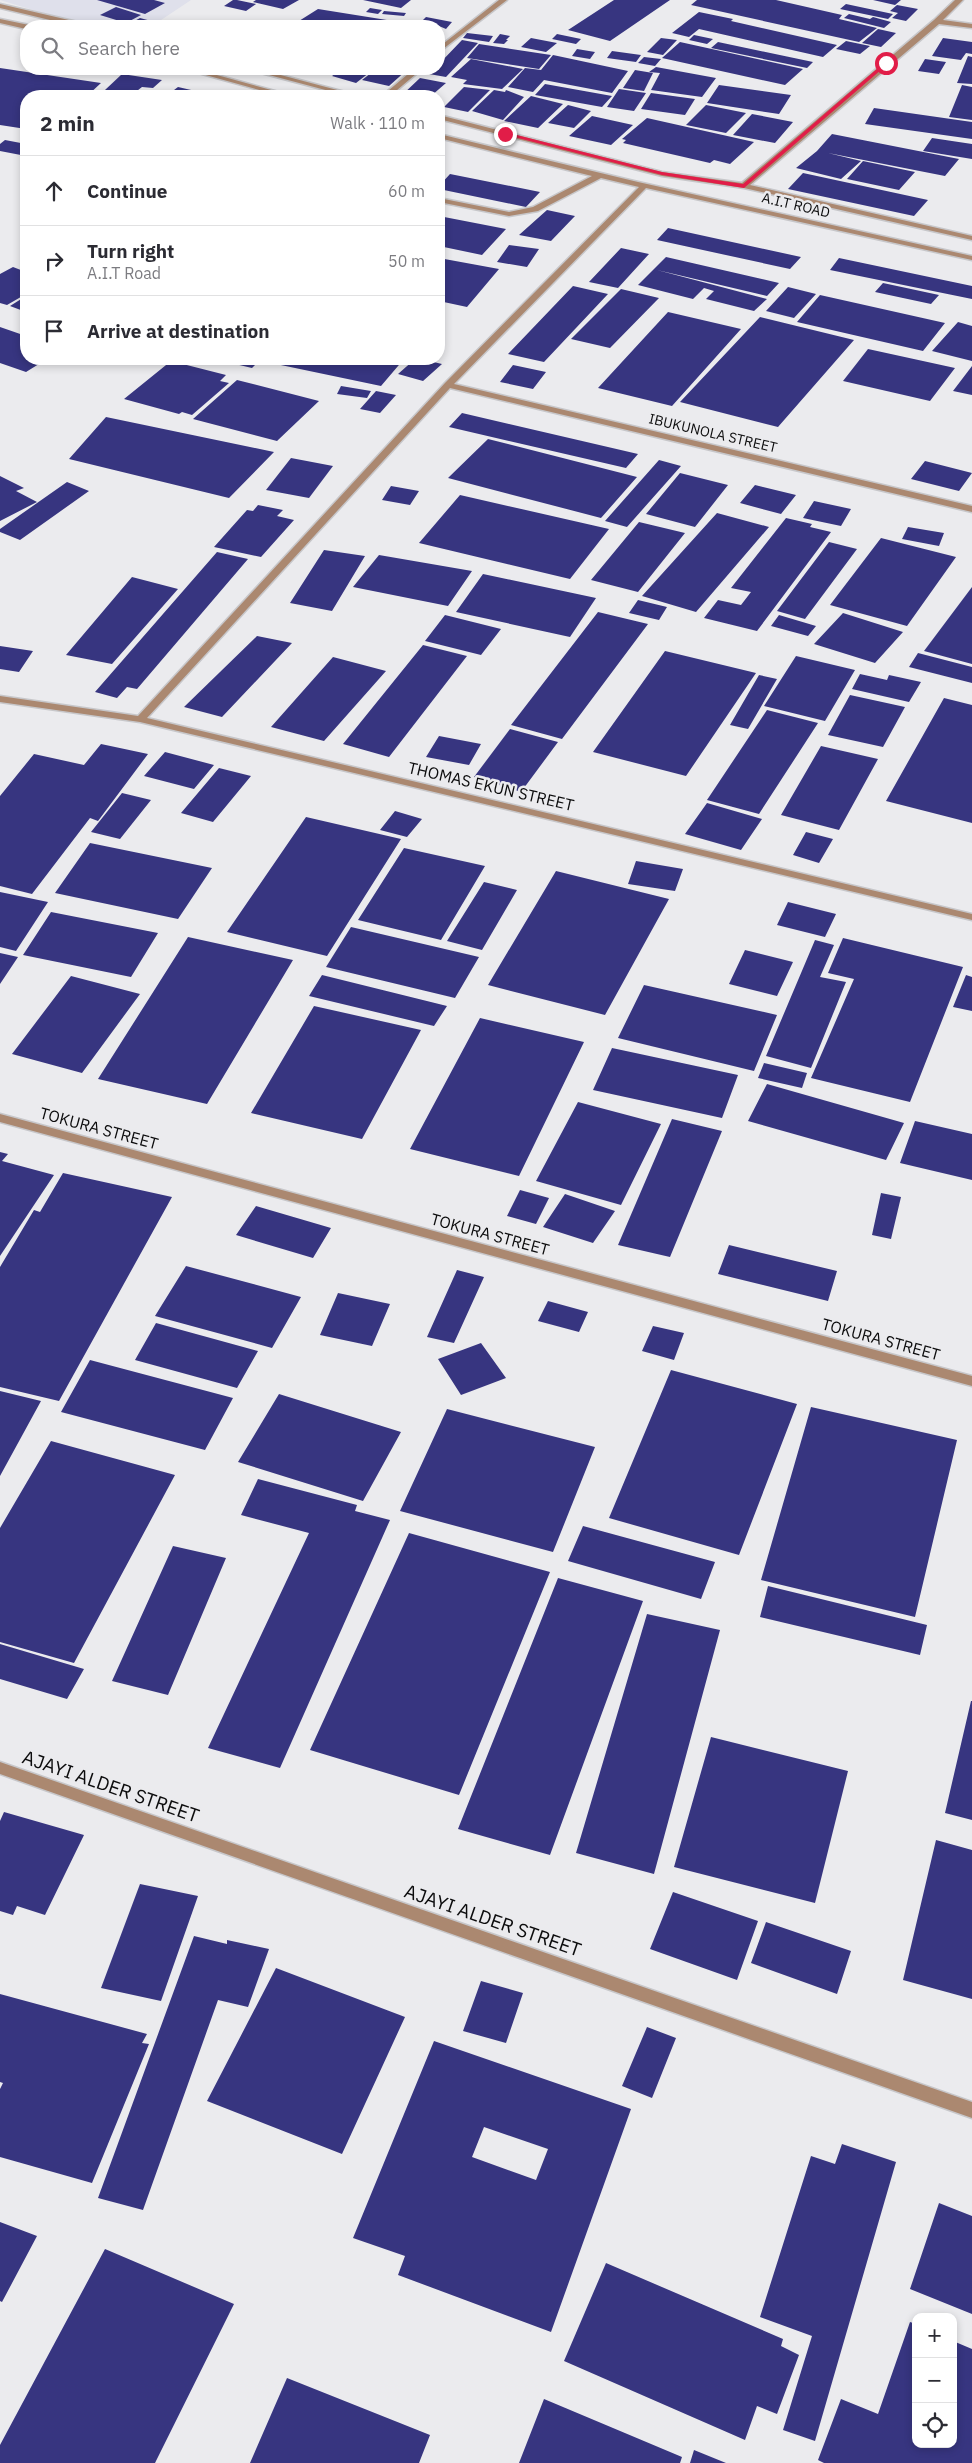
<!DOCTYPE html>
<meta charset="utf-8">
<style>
:root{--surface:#fff;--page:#f7f7f7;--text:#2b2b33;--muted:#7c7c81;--line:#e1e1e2}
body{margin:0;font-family:"IBM Plex Sans",sans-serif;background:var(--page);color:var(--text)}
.controls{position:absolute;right:15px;bottom:15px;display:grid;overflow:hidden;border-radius:10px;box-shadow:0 2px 8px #0003}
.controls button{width:45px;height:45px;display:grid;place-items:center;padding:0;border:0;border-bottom:1px solid var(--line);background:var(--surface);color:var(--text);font:25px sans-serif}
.stop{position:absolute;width:15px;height:15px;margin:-11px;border:4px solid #e11d48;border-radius:50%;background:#fff}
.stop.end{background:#e11d48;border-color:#fff;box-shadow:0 1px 5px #0008}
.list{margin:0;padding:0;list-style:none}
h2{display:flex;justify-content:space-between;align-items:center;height:65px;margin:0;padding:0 20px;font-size:21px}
h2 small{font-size:16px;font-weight:400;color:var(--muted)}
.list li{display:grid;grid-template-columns:32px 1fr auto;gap:15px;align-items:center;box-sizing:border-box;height:70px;padding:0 20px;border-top:1px solid var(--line)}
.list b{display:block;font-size:19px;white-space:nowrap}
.list p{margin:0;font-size:16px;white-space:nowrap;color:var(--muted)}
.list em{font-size:16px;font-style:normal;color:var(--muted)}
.icon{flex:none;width:28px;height:28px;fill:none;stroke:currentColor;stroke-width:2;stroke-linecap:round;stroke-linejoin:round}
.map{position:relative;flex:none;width:972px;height:2463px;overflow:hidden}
.search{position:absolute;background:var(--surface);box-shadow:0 2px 8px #0003;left:20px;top:20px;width:425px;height:55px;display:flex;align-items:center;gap:12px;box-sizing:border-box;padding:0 18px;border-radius:20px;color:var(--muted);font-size:19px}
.panel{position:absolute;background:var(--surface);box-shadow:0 2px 8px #0003;left:20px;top:90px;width:425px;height:275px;border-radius:20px}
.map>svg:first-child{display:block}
.built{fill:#dfe0eb}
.building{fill:#373580;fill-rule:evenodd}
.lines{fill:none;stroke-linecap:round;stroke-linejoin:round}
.minor-casing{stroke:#c7c7ca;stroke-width:3}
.minor{fill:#ab8870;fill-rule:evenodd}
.route{fill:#e11d48}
.labels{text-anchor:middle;stroke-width:5;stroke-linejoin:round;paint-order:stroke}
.far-street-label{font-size:14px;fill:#0c0c0d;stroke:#ebebee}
.street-label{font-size:16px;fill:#0c0c0d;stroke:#ebebee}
.near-street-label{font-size:19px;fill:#0c0c0d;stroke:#ebebee}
</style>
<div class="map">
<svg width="972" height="2463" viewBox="0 0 972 2463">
<rect width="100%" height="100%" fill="#ebebee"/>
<!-- built -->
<path class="built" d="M0,0H191L152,26H85Z"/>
<!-- building -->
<path class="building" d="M97,0H154L165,3L145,14Z
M233,0H237L256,4L246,11L224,6Z
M256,0H299L283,9L253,2Z
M363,0H411L401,8Z
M614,0H670L610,41L568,30Z
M697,0H776L842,15L839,19L877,28L859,42L691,5Z
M873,0H901L895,5Z
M846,4L893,14L888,19L840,9Z
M897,5L918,9L906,21L892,18L898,13L890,11Z
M116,7L141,15L126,23L100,15Z
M370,8L382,10L378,14L366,12Z
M318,9L418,25L426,17L452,22L446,29L439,26H291Z
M384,11L406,13L404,16L382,14Z
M699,12L733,19L731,21L837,45L823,57L699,29L689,37L672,33Z
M849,14L870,19L873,17L891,22L884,28L844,18Z
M140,18L170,26L129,24Z
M227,21L245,25L219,26Z
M878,29L896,33L881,47L862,43Z
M467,33L493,36L489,42L463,38Z
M500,34L510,36L506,40H508L504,44L493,43Z
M557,34L581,39L576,44L552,39Z
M694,35L713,39L707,44L689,40Z
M531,38L557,43L546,52L521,47Z
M661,38L677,40L663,55L647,52Z
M943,38L972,42V54L966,53L961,60L932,56Z
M462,40L478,43L446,77L429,74L434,69H439V64Z
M846,41L870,46L860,54L836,49Z
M680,42L803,69L785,85L662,58Z
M718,42L813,62L807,68L711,48Z
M479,44L551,55L539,69L467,58Z
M577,49L595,52L590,59L572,56Z
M612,51L641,55L636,62L607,58Z
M553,55L628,71L612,93L544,80L533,92L508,87L525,68L541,70Z
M968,56L972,57V84L957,83Z
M644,57L661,59L655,66L638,63Z
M471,59L523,69L502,89L463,84L467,80L451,77Z
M925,59L946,62L939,74L918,71Z
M656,67L716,78L702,97L651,90L660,73L649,72Z
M0,68L101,83L87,96H26V129L0,125Z
M303,69H338L329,75Z
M341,69H374L356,83L332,76Z
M376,69H408L389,86L362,80Z
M635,70L653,73L644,91L623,88Z
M122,74L162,80L153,88L142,87L133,94L105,90Z
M420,78L446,83L431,96H401Z
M545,84L612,96L602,107L535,95Z
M719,85L791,95L779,114L707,103Z
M962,85L972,87V120L949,117Z
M178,87L213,95V96H166Z
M464,87L490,90L468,112L444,107Z
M619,89L646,93L634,111L607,107Z
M494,90L505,92L506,90L524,97L503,120L472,111Z
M651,93L695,99L685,115L641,109Z
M531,96L563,104L538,128L504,121Z
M568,105L591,111L574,128L548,123Z
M706,105L746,113L726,133L686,125Z
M874,108L972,122V139L865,124Z
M752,114L793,122L775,143L733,135Z
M592,116L633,125L611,145L569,136Z
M647,118L754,142L730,164L714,160L710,163L623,143L626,140L622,139Z
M832,134L959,159L945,176L828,153L861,161L841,179L796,168L817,151Z
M932,138L972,144V159L923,151Z
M5,140L26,144V156L0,151V144Z
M863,161L915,172L899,190L847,179Z
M803,173L928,200L914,216L788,189Z
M450,174L540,192L526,207L439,189V186Z
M547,210L575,216L551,241L519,235Z
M439,216L506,229L482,255L439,246Z
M668,228L801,257L790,269L657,240Z
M509,245L539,249L527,267L497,262Z
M621,248L649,254L618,288L589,282Z
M666,257L779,283L767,296L657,270L767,299L754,311L706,299L714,291L704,288L693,299L638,285Z
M439,258L499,269L467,307L439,301Z
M839,258L972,286V299L830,270Z
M13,267L26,272V294L7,305L0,303V274Z
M883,283L939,295L931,304L875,292Z
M573,286L608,294L544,362L508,354Z
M788,287L816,294L794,318L766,311Z
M621,289L659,298L610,348L571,339Z
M820,295L945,323L923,351L797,322Z
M26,296V312L10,306Z
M668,312L741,329L672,406L598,388Z
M760,317L854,340L778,427L680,402Z
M958,322L972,326V361L932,351Z
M0,327L26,336V359H47L26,372L0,363Z
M868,349L955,368L930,401L843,381Z
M214,359H261L252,368Z
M281,359H404L381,386L276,364Z
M415,359H421L442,364L423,381L398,374Z
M171,361L226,375L220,381L229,383L192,415L182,412L179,414L124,399Z
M513,365L546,372L533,389L500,382Z
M972,366V395L953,391Z
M237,380L319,401L277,441L193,419Z
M341,386L371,391L367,398L337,394Z
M376,391L396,395L380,413L360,409Z
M462,413L638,454L626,468L449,427Z
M106,417L274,452L229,498L69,459Z
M488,439L637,477L601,518L448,478Z
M291,458L333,466L309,498L266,490Z
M659,460L681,466L627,527L605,521Z
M925,461L972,473L959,491L911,479Z
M680,473L728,485L695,527L646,514Z
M0,476L24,488L16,491L37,502L0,521Z
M67,482L89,491L20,540L0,532V529Z
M755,485L796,495L781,514L740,503Z
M391,486L419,491L410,505L382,500Z
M460,495L609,529L570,579L419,543Z
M814,501L851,509L841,526L803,518Z
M258,505L283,510L277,516L294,520L261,557L214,547L247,510L253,511Z
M717,513L769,527L696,612L642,596Z
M786,518L812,524L810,527L831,532L757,631L704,618L718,600L741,605L751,592L731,588Z
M639,522L685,533L638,592L591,580Z
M908,527L944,533L939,546L902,539Z
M881,538L956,557L907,626L830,605Z
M829,542L857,549L805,619L777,611Z
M324,550L365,556L332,611L290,603Z
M217,552L248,559L137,689L127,687L117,698L95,692Z
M379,555L472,571L448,606L353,587Z
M483,574L596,598L570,637L456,612Z
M132,577L178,589L112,664L66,655Z
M972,587V664L924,651Z
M638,600L667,607L659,620L629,613Z
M598,612L648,624L562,739L511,725Z
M843,613L903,632L875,663L814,644Z
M445,615L501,629L481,655L425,641Z
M779,615L816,626L808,636L771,626Z
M257,636L292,643L222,717L184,707Z
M423,645L467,656L389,757L343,744Z
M0,646L33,651L19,672L0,669Z
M665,651L756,673L686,776L593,752Z
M918,653L972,667V683L909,667Z
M796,656L855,670L825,721L764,706Z
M333,657L386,671L324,741L271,727Z
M860,674L887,680L889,675L921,682L909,702L852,689Z
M759,675L777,679L748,729L730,725Z
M850,695L905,707L883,747L828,735Z
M944,698L972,705V823L886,801Z
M767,710L818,723L759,814L707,800Z
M510,729L558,742L521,792L474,777Z
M439,736L481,744L469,765L426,757Z
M101,744L148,754L98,821L90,818L32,894L0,886V796L34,754L84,765Z
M821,746L878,759L839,830L781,815Z
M165,752L214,765L194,789L144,776Z
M219,768L251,776L213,822L181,813Z
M122,793L151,800L120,839L91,832Z
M707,803L762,819L741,850L685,834Z
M395,811L422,819L407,837L380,830Z
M306,817L401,839L327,956L227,932Z
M806,832L833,839L819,863L793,855Z
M90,843L212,868L178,919L55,893Z
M404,848L485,866L441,940L358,920Z
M636,861L683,869L675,891L628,884Z
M556,871L669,899L605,1015L488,985Z
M484,882L517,890L482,950L447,941Z
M0,892L48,902L16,951L0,947Z
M788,902L836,914L825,937L777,925Z
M51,912L158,933L131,977L23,955Z
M351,927L479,957L455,998L326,967Z
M188,937L293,960L207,1104L98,1079Z
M843,938L963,967L910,1102L811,1078L854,979L828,973Z
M815,940L834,945L820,977L846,982L811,1068L766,1056Z
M745,950L793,962L777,996L729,984Z
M0,953L18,957L0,984Z
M322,975L447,1006L434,1026L309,996Z
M966,975L972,977V1011L953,1007Z
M71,976L140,994L82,1073L12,1054Z
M644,985L777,1015L754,1071L618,1038Z
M314,1006L421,1030L362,1139L251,1113Z
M480,1018L584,1042L519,1176L410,1149Z
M612,1048L738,1075L722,1118L593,1090Z
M764,1063L807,1073L802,1088L758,1078Z
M767,1084L904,1123L886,1160L748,1121Z
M578,1102L661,1124L621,1205L536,1181Z
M672,1119L722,1131L670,1257L618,1245Z
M915,1121L972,1134V1180L900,1163Z
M0,1152L8,1154L2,1161L54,1175L0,1256Z
M63,1173L172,1197L59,1401L0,1387V1267L34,1210L40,1212Z
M520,1190L549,1198L536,1224L507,1216Z
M881,1193L901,1197L891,1239L872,1235Z
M565,1194L615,1211L593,1243L543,1227Z
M256,1206L331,1228L313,1258L236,1235Z
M729,1245L837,1271L828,1301L718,1274Z
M186,1266L301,1297L272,1348L155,1316Z
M457,1270L484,1277L454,1343L427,1337Z
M338,1293L390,1304L372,1346L320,1335Z
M548,1301L588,1312L579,1332L538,1321Z
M156,1323L258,1351L237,1388L135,1360Z
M653,1326L684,1333L674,1360L642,1351Z
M481,1343L506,1378L461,1395L438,1359Z
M90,1360L233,1398L205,1450L61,1412Z
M671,1370L797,1404L739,1555L609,1518Z
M0,1391L41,1401L0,1476Z
M279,1394L401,1432L363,1501L238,1462Z
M811,1407L957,1440L915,1617L761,1580Z
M447,1409L595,1447L553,1552L400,1511Z
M51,1441L175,1475L74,1663L0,1642V1528Z
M258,1479L357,1505L355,1511L390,1520L280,1768L208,1748L309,1533L241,1515Z
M583,1526L715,1562L701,1599L568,1561Z
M409,1533L550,1572L459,1795L310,1750Z
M173,1546L226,1558L168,1695L112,1681Z
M558,1578L643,1601L550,1855L458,1829Z
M768,1586L927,1625L920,1655L760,1617Z
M647,1614L720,1630L654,1874L576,1853Z
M0,1644L84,1669L67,1699L0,1679Z
M971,1701H972V1820L945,1813Z
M711,1737L848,1771L815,1903L674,1867Z
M4,1812L84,1835L45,1915L17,1906L13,1915L0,1911V1821Z
M936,1840L972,1850V1999L903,1980Z
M140,1884L198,1896L161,2001L101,1988Z
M673,1892L758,1921L737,1980L650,1949Z
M766,1922L851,1951L837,1994L751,1963Z
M194,1936L227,1944V1940L269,1949L248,2007L218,2000L143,2210L98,2198Z
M276,1968L405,2017L342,2154L207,2101Z
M481,1981L523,1993L506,2043L463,2031Z
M0,1994L147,2034L142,2043L149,2044L92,2183L0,2157V2089L3,2083L0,2082Z
M647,2027L676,2038L652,2098L622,2086Z
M434,2041L631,2109L551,2332L398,2275L405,2256L353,2238ZM484,2127L548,2149L536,2180L472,2157Z
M842,2144L896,2162L815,2441L783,2430L812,2336L760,2317L811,2156L835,2164Z
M939,2203L972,2216V2314L910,2289Z
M0,2222L37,2236L2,2302L0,2301Z
M105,2249L234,2304L155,2463H0V2445Z
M606,2263L783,2339L781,2346L799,2355L777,2414L757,2406L745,2440L564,2361Z
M910,2322L916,2324V2444H953V2341L972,2349V2463H824L818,2460L841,2399L878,2414Z
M287,2378L430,2435L419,2463H250Z
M544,2399L682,2457L680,2463H519Z
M694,2450L726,2463H690Z"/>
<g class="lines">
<!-- minor casing -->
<g class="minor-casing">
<path id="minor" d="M499,0H507L439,52V47Z
M955,0H963L943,20L972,24V28L939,24L750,185L972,236V240L744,188L662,176L439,119V115L662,172L742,183L934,20Z
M0,4L86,24L87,26H75L0,8Z
M0,19L29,25V26H26V29L0,23Z
M184,69H195L293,96H281Z
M246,69H258L360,96H348Z
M414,69H422L390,96H382Z
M439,134L638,182L972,256V260L646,188L454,384L972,506V512L450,388L147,718L972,914V920L140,722L0,702V696L138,716L445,383L639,187L601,178L538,211L509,216L439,202V198L509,212L533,207L592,176L439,138Z
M0,1114L972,1376V1386L0,1122Z
M0,1762L972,2102V2118L0,1774Z"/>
</g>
<!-- minor -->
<use href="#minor" class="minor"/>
</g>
<!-- route -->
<path class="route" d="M885,62L889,63L744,188L662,175L502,134L505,132L662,172L743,184Z"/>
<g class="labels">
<!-- far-street labels -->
<g class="far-street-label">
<text transform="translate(796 205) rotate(13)" y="5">A.I.T ROAD</text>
<text transform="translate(713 433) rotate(13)" y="5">IBUKUNOLA STREET</text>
</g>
<!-- street labels -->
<g class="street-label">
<text transform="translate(491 786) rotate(13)" y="6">THOMAS EKUN STREET</text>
<text transform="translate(99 1128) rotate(15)" y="6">TOKURA STREET</text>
<text transform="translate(490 1234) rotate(15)" y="6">TOKURA STREET</text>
<text transform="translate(881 1339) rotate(15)" y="6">TOKURA STREET</text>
</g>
<!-- near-street labels -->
<g class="near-street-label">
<text transform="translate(111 1786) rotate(19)" y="7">AJAYI ALDER STREET</text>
<text transform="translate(493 1920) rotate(19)" y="7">AJAYI ALDER STREET</text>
</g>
</g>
</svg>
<div class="controls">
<button>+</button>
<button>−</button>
<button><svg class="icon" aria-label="locate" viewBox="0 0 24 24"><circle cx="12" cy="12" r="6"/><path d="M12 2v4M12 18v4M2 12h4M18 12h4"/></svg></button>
</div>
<div class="stop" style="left:886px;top:63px"></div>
<div class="stop end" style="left:505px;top:134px"></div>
<div class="search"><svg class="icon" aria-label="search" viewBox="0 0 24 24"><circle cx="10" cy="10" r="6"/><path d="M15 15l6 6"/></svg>Search here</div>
<section class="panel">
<h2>2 min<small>Walk · 110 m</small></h2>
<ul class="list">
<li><svg class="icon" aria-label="ahead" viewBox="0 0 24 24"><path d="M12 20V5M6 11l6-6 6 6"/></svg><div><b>Continue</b></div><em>60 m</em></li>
<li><svg class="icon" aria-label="right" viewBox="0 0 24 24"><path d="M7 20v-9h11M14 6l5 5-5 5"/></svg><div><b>Turn right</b><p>A.I.T Road</p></div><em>50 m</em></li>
<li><svg class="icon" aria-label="arrive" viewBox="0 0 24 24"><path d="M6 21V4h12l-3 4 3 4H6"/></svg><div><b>Arrive at destination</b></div></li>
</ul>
</section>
</div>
